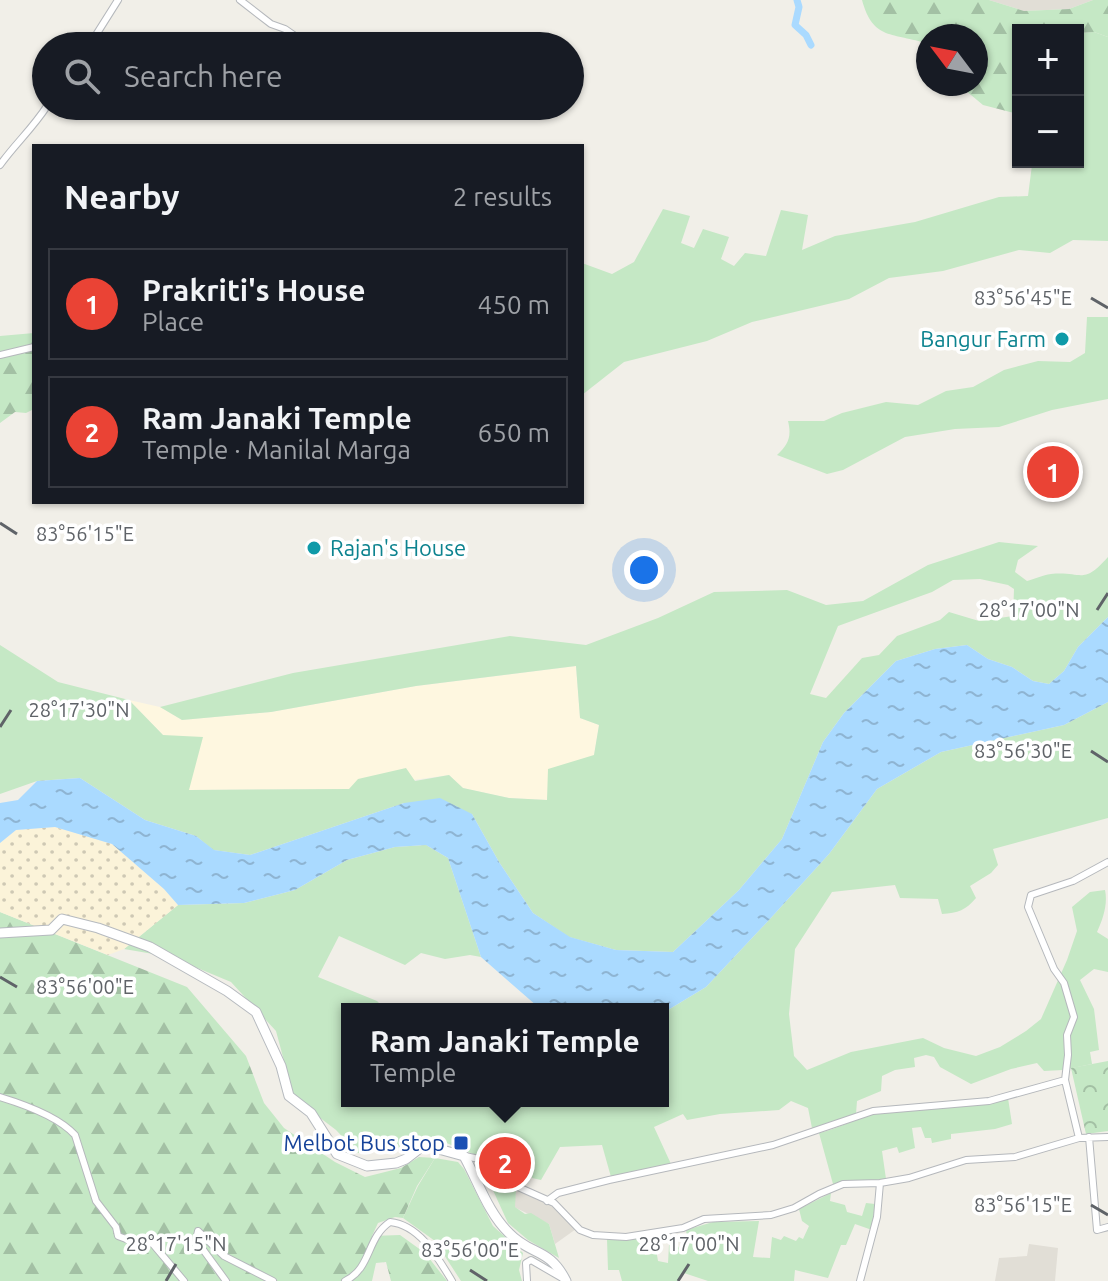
<!DOCTYPE html>
<meta charset="utf-8">
<style>
:root{--surface:#171b24;--page:#242831;--text:#f1f3f6;--muted:#9ea1a6;--line:#363941;--accent:#ea4335}
body{margin:0;font-family:Ubuntu,sans-serif;background:var(--page);color:var(--text)}
.controls{position:absolute;right:24px;top:24px;display:grid;overflow:hidden;border-radius:0px;box-shadow:0 2px 6px #0004}
.controls button{width:72px;height:72px;display:grid;place-items:center;padding:0;border:0;border-bottom:2px solid var(--line);background:var(--surface);color:var(--text);font:40px sans-serif}
.compass{position:absolute;left:916px;top:24px;width:72px;height:72px;border-radius:50%;background:var(--surface);box-shadow:0 2px 6px #0004;rotate:302deg}
.you{position:absolute;left:644px;top:570px;width:28px;height:28px;margin:-20px;border:6px solid #fff;border-radius:50%;background:#1a73e8;box-shadow:0 0 0 12px #1a73e833}
.badge{display:grid;place-items:center;width:52px;height:52px;border-radius:50%;background:var(--accent);color:#fff;font-size:26px;font-weight:700}
.pin{position:absolute;translate:-50% -50%;border:4px solid #fff;box-shadow:0 2px 8px #0006}
.popup{position:absolute;left:341px;top:1003px;width:328px;height:104px;box-sizing:border-box;display:grid;place-content:center;border-radius:0px;background:var(--surface);filter:drop-shadow(0 2px 6px #0005);font-size:26px;white-space:nowrap;color:var(--muted)}
.popup b{font-size:30px;color:var(--text)}
.popup::after{content:'';position:absolute;left:50%;top:100%;margin-left:-16px;border:16px solid transparent;border-top-color:var(--surface)}
.list{margin:0;padding:0;list-style:none}
h2{display:flex;justify-content:space-between;align-items:center;height:104px;margin:0;padding:0 32px;font-size:34px}
h2 small{font-size:26px;font-weight:400;color:var(--muted)}
.list li{display:grid;grid-template-columns:52px 1fr auto;gap:24px;align-items:center;box-sizing:border-box;height:112px;margin:0 16px 16px;padding:0 16px;border:2px solid var(--line);border-radius:0px}
.list b{display:block;font-size:30px;white-space:nowrap}
.list p{margin:0;font-size:26px;white-space:nowrap;color:var(--muted)}
.list em{font-size:26px;font-style:normal;color:var(--muted)}
.icon{flex:none;width:44px;height:44px;fill:none;stroke:currentColor;stroke-width:2;stroke-linecap:round;stroke-linejoin:round}
.map{position:relative;flex:none;width:1108px;height:1281px;overflow:hidden}
.search{position:absolute;background:var(--surface);box-shadow:0 2px 6px #0004;left:32px;top:32px;width:552px;height:88px;display:flex;align-items:center;gap:20px;box-sizing:border-box;padding:0 28px;border-radius:44px;color:var(--muted);font-size:30px}
.panel{position:absolute;background:var(--surface);box-shadow:0 2px 6px #0004;left:32px;top:144px;width:552px;height:360px;border-radius:0px}
.map>svg:first-child{display:block}
.commercial{fill:#fef7e0}
.education{fill:#e1ded6}
.grass{fill:#c5e8c5;fill-rule:evenodd}
.forest{fill:url(#forest-firs)}
.sand{fill:url(#sand-dots)}
.park{fill:url(#park-crowns)}
.water{fill:url(#water-ripples)}
.lines{fill:none;stroke-linecap:round;stroke-linejoin:round}
.canal{stroke:#aadaff;stroke-width:7}
.street-casing{stroke:#b5b8bc;stroke-width:8}
.secondary-casing{stroke:#b6babf;stroke-width:11}
.street{stroke:#fff;stroke-width:6}
.secondary{stroke:#fff;stroke-width:9}
.ticks{fill:none;stroke:#5f6368;stroke-width:3}
.culture-dot{fill:#0f9aa8;stroke:#fff;stroke-width:3}
.transit-dot{fill:#1a4fb4;stroke:#fff;stroke-width:3}
.labels{text-anchor:middle;stroke-width:7;stroke-linejoin:round;paint-order:stroke}
.culture-label{font-size:22px;fill:#0d838f;stroke:#fff;text-anchor:end}
.transit-label{font-size:22px;fill:#164399;stroke:#fff;text-anchor:end}
.ticks-label{font-size:20px;text-anchor:middle;fill:#5f6368;stroke:#fff;stroke-width:7;stroke-linejoin:round;paint-order:stroke}
</style>
<div class="map">
<svg width="1108" height="1281" viewBox="0 0 1108 1281">
<defs>
<pattern id="forest-firs" width="22" height="20" patternUnits="userSpaceOnUse" patternTransform="scale(2)"><rect width="22" height="20" fill="#c5e8c5"/><path d="M5 1l3.5 6h-7zM16 11l3.5 6h-7z" fill="#a3c0a4"/></pattern>
<pattern id="sand-dots" width="8" height="8" patternUnits="userSpaceOnUse" patternTransform="scale(2)"><rect width="8" height="8" fill="#fbf3d9"/><path d="M2 2h.1M6 6h.1" fill="none" stroke="#cec8b4" stroke-width="1.8" stroke-linecap="round"/></pattern>
<pattern id="park-crowns" width="20" height="18" patternUnits="userSpaceOnUse" patternTransform="scale(2)"><rect width="20" height="18" fill="#c5e8c5"/><path d="M2 6a3 3 0 1 1 6 0M12 15a3 3 0 1 1 6 0" fill="none" stroke="#a3c0a4"/></pattern>
<pattern id="water-ripples" width="26" height="14" patternUnits="userSpaceOnUse" patternTransform="scale(2)"><rect width="26" height="14" fill="#aadaff"/><path d="M2 4q2-2 4 0t4 0M15 11q2-2 4 0t4 0" fill="none" stroke="#8eb4d2"/></pattern>
</defs>
<rect width="100%" height="100%" fill="#f1efe8"/>
<!-- commercial -->
<path class="commercial" d="M576,666L580,718L599,725L594,755L548,800L509,798L463,788L449,775L349,789L188,790L163,735L129,700L160,707L182,720L271,712L416,686Z"/>
<!-- education -->
<path class="education" d="M989,0H1093L1069,9L1024,11Z
M516,1190L539,1199L558,1210L576,1229L555,1244L549,1224L514,1207Z
M1029,1244L1058,1248L1055,1281H995L999,1258L1027,1256Z"/>
<!-- grass -->
<path class="grass" d="M1094,32L1108,37V241L1073,240L1050,253L1019,250L943,271L889,278L849,299L752,322L707,341L624,362L582,395V263L612,274L634,262L663,209L690,216L681,243L694,248L703,229L729,237L721,259L734,266L745,253L766,256L781,210L808,215L802,250L835,236L915,222L999,197L1028,196L1032,165L1078,162V33Z
M1087,317H1108V399L1052,410L999,427L955,429L905,437L843,470L827,474L777,455C788,445 792,437 788,421H824L842,413L886,402L918,405L946,391L973,387L1004,370L1038,361L1070,362L1085,353Z
M999,542L1038,546L1018,560L1015,572L1027,581C1034,579 1043,575 1051,574C1083,571 1082,586 1108,557V617L1078,647L1064,671L1049,684L1033,681L1012,667L988,659L967,645L935,649L896,661L844,713L823,742L782,839L739,890L673,952L616,950L569,937L533,913L499,862L472,814L404,803L250,855L213,850L196,836L145,820L80,778L37,781L0,794V645L58,682L129,700L163,735L203,737L189,790L349,789L358,779L406,768L415,781L449,775L463,788L509,798L547,800L548,769L594,755L599,725L580,718L576,666L416,686L271,712L182,720L160,707L293,673L510,636L586,645L658,618L714,592L787,590L826,605L863,601L928,565ZM980,579L1008,585L1014,589L1013,616L979,621L949,612L940,620L897,636L879,655L862,658L826,698L810,694L838,626L932,592L953,580Z
M1108,702V818L993,849L998,865L991,873L970,886L976,898C966,910 958,913 942,914L938,899L900,898L895,885L832,892L795,949L789,1014L794,1056L807,1070L851,1052L923,1038L944,1048L976,1056L1000,1047L1026,1031L1041,1019L1067,960L1077,931L1072,907L1090,892L1105,890C1108,904 1103,919 1097,932L1108,939V972L1094,969L1080,980L1094,1009L1099,1050L1090,1052L1092,1064L1063,1070L1044,1071L1037,1063L1011,1069L971,1084L940,1067L934,1057L926,1055L914,1058L915,1067L895,1070L882,1076L881,1091L857,1101L856,1114L812,1128L808,1108L791,1101L779,1110L720,1114L687,1120L683,1114L654,1127L671,1164L611,1177L602,1145L560,1147L541,1180L532,1178V1169L519,1167L506,1175L485,1159L444,1142L418,1138L405,1147L358,1153L336,1130L294,1098L276,1031L231,982L171,957L124,949L178,905L244,903L295,890L347,860L395,847L426,845L448,858L481,957L470,955L445,959L421,953L405,965L339,936L318,977L377,1001L385,1009H347V1101H663V1013L706,987L769,920L829,854L877,789L941,752L1064,725Z
M1008,1098L1012,1124L995,1129L951,1134V1139L932,1143L931,1138H925L921,1127L912,1128L915,1148L899,1153L897,1147L882,1151L886,1179L833,1184L819,1133C838,1129 854,1119 872,1114C916,1103 964,1112 1008,1098Z
M435,1158L458,1162L464,1169L493,1226L523,1253L519,1270L522,1281H461L435,1241L403,1218L418,1186Z
M486,1175L516,1190L515,1207L525,1214L531,1213L549,1224L559,1258L528,1240L508,1223Z
M831,1193L830,1201L845,1205L847,1212L862,1216L866,1203L875,1204L872,1230L855,1224L846,1245H841L828,1278L795,1270L794,1281H708L684,1273L678,1281H622L619,1270H608L607,1239L642,1237L645,1255L652,1254V1250L656,1249L658,1261L668,1263L669,1245L677,1244L679,1248L688,1246L686,1230L713,1222L759,1221L753,1257L770,1258L772,1237L781,1240L784,1236L796,1241L799,1237L803,1239L809,1226L802,1221L799,1209Z"/>
<!-- forest -->
<path class="forest" d="M862,0H989L1024,11L1069,9L1093,0H1108V37L1094,32L1078,33V30H1018V112L1014,113L983,105L965,90V84H976V36H928V44C893,32 873,41 862,0Z
M34,333V409L26,413L15,412L0,423V336Z
M0,912L187,987L246,1056L264,1103L284,1128L335,1162L365,1177L401,1168L419,1157L435,1158L417,1186L403,1218L395,1217L378,1223L372,1236L400,1235L425,1253L447,1281H391L386,1262L376,1263L372,1281H0Z"/>
<!-- sand -->
<path class="sand" d="M55,827L112,844L164,889L178,905L124,949L108,955L0,912V843L16,830Z"/>
<!-- park -->
<path class="park" d="M1108,1061V1131L1086,1134L1071,1068Z"/>
<!-- water -->
<path class="water" d="M1108,617V702L1064,725L941,752L877,789L829,854L769,920L706,987L663,1013V1009L537,1006L481,957L448,858L426,845L395,847L347,860L295,890L244,903L178,905L164,889L112,844L55,827L16,830L0,843V803L18,800L37,781L80,778L145,820L196,836L214,850L250,855L404,803L440,798L472,814L499,862L533,913L570,937L616,950L673,952L739,890L782,839L823,742L844,713L896,661L935,649L967,645L988,659L1012,667L1033,681L1049,684L1064,671L1078,647Z"/>
<g class="lines">
<!-- canal -->
<path class="canal" d="M797,0L799,7L795,25L806,35L811,45"/>
<!-- street casing -->
<g class="street-casing">
<path id="street" d="M240,0L271,24L285,29L308,45
M89,46L118,0
M0,165C15,144 33,128 47,106
M0,355L34,347
M0,1097C23,1104 59,1117 75,1135L96,1201L116,1227L118,1236L142,1245L152,1243L184,1281
M1089,1137L1097,1230L1108,1227
M1079,1138L1065,1080L1068,1055L1067,1035L1074,1017L1064,983L1054,969L1028,907L1031,895L1073,881L1108,862
M465,1156L479,1159L509,1183L554,1203L580,1230L593,1235L626,1237L683,1228L704,1219L771,1215L794,1208L819,1194L843,1184L880,1183L909,1178L966,1160L1015,1157L1079,1138L1108,1137
M547,1201L558,1193L609,1180L773,1145L873,1111L989,1101L1065,1080
M226,1281L196,1240L198,1231L224,1256L273,1281
M345,1281C372,1268 366,1238 390,1222C420,1225 438,1258 452,1281
M527,1281L526,1263L531,1260L562,1278
M860,1281L877,1217L880,1183"/>
</g>
<!-- secondary casing -->
<g class="secondary-casing">
<path id="secondary" d="M0,933L51,930L62,919L98,928L150,947L227,991L256,1012L281,1066L289,1096L311,1113L337,1154L367,1166L396,1163L406,1159L424,1145L464,1156C478,1181 488,1213 509,1233C531,1256 549,1247 566,1281"/>
</g>
<!-- street -->
<use href="#street" class="street"/>
<!-- secondary -->
<use href="#secondary" class="secondary"/>
</g>
<!-- ticks -->
<path class="ticks" d="M1091,298L1108,308M0,523L17,534M1097,610L1108,593M0,727L11,710M1091,751L1108,762M0,977L17,987M1091,1205L1108,1215M470,1270L487,1281M166,1281L176,1264M678,1281L689,1264"/>
<!-- markers -->
<g class="culture-dot">
<circle cx="1062" cy="339" r="8"/>
<circle cx="314" cy="548" r="8"/>
</g>
<rect class="transit-dot" x="453" y="1135" width="16" height="16" rx="4"/>
<g class="labels">
<!-- culture labels -->
<g class="culture-label">
<text x="1046" y="347">Bangur Farm</text>
<text x="330" y="556" text-anchor="start">Rajan's House</text>
</g>
<!-- transit labels -->
<g class="transit-label">
<text x="445" y="1151">Melbot Bus stop</text>
</g>
</g>
<g class="ticks-label">
<text x="1023" y="305">83°56'45"E</text>
<text x="85" y="541">83°56'15"E</text>
<text x="1029" y="617">28°17'00"N</text>
<text x="79" y="717">28°17'30"N</text>
<text x="1023" y="758">83°56'30"E</text>
<text x="85" y="994">83°56'00"E</text>
<text x="1023" y="1212">83°56'15"E</text>
<text x="176" y="1251">28°17'15"N</text>
<text x="689" y="1251">28°17'00"N</text>
<text x="470" y="1257">83°56'00"E</text>
</g>
</svg>
<div class="controls">
<button>+</button>
<button>−</button>
</div>
<svg class="compass" viewBox="-18 -18 36 36"><path d="M0-13l5 13h-10z" fill="#e53935"/><path d="M0 13l5-13h-10z" fill="#9ea1a6"/></svg>
<div class="you"></div>
<div class="pin badge" style="left:1053px;top:472px">1</div>
<div class="pin badge" style="left:505px;top:1163px">2</div>
<div class="popup"><b>Ram Janaki Temple</b>Temple</div>
<div class="search"><svg class="icon" aria-label="search" viewBox="0 0 24 24"><circle cx="10" cy="10" r="6"/><path d="M15 15l6 6"/></svg>Search here</div>
<section class="panel">
<h2>Nearby<small>2 results</small></h2>
<ul class="list">
<li><span class="badge">1</span><div><b>Prakriti's House</b><p>Place</p></div><em>450 m</em></li>
<li><span class="badge">2</span><div><b>Ram Janaki Temple</b><p>Temple · Manilal Marga</p></div><em>650 m</em></li>
</ul>
</section>
</div>
